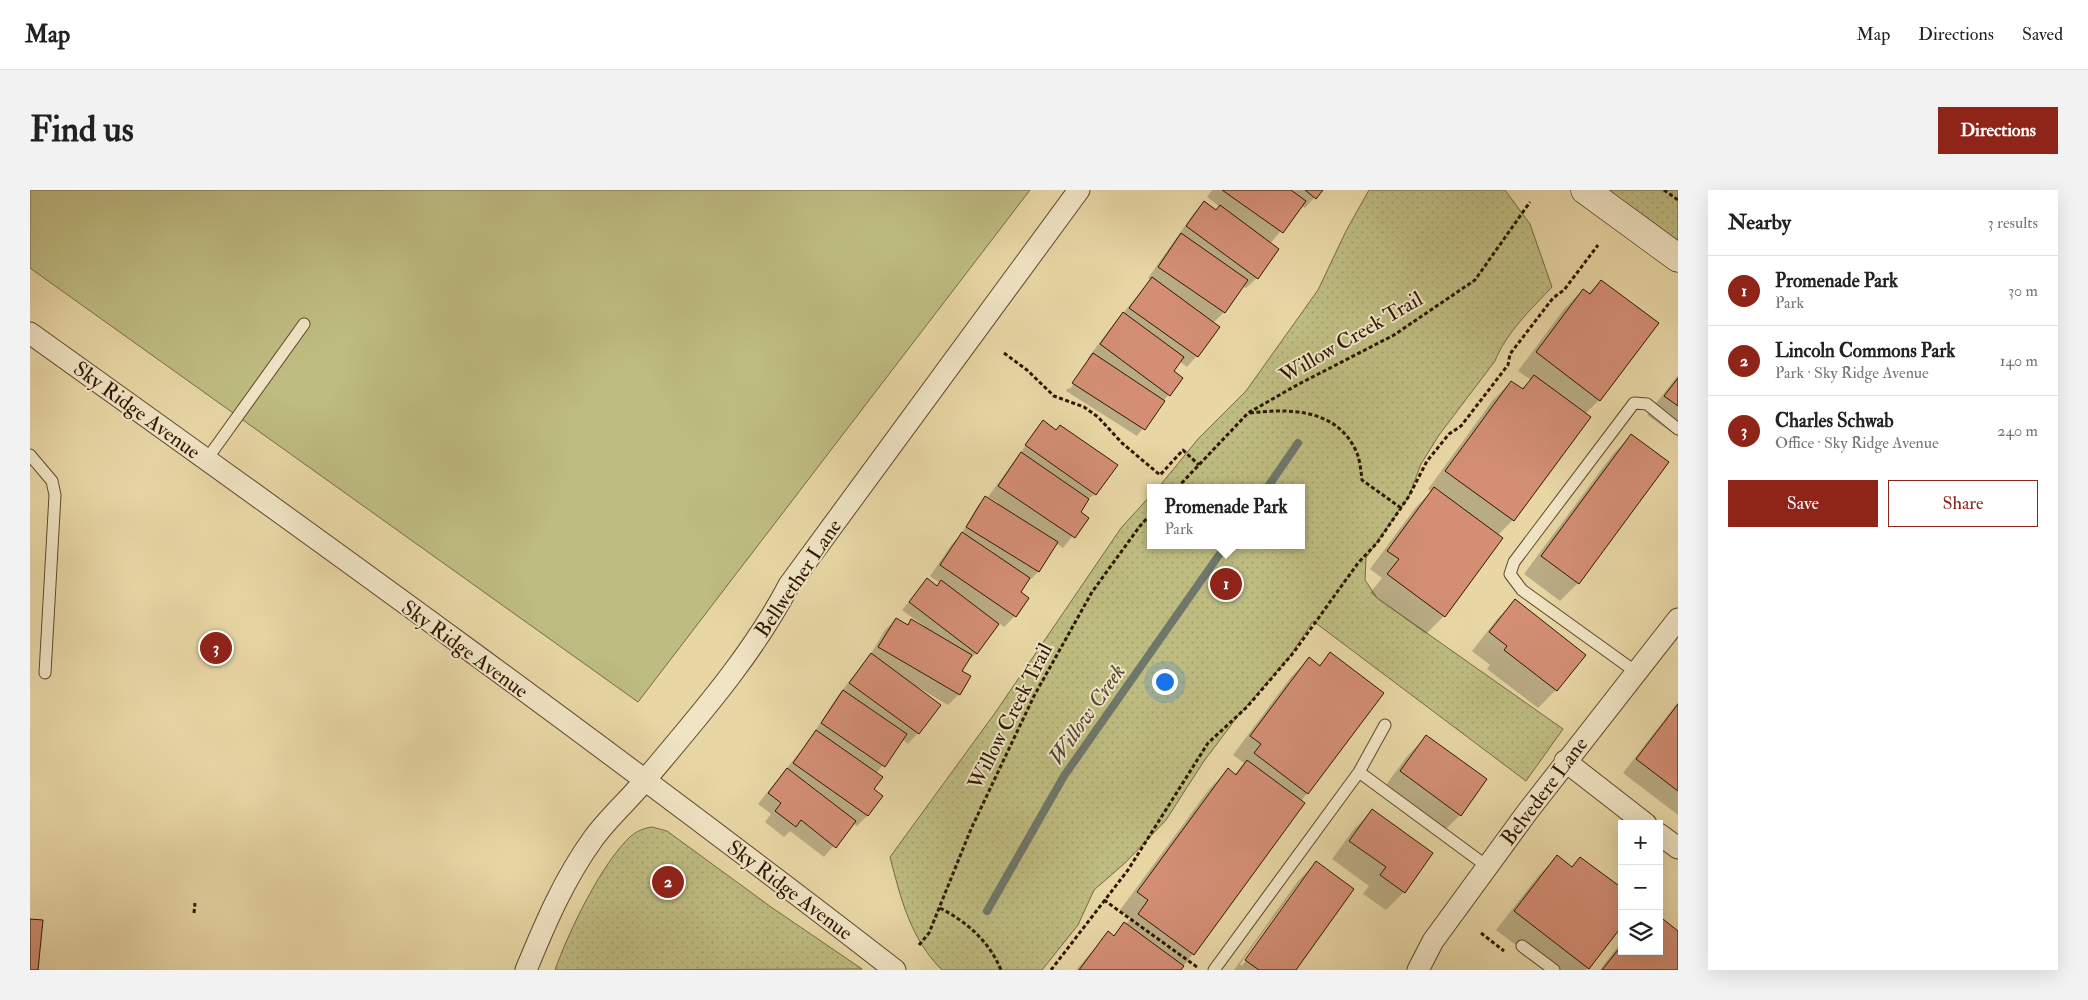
<!DOCTYPE html>
<meta charset="utf-8">
<style>
:root{--surface:#fff;--page:#f2f2f2;--text:#222;--muted:#767676;--line:#e0e0e0;--accent:#8f2418}
body{margin:0;font-family:"IM FELL Double Pica",serif;background:var(--page);color:var(--text)}
.controls{position:absolute;right:15px;bottom:15px;display:grid;overflow:hidden;border-radius:0px;box-shadow:0 5px 20px #0002}
.controls button{width:45px;height:45px;display:grid;place-items:center;padding:0;border:0;border-bottom:1px solid var(--line);background:var(--surface);color:var(--text);font:25px sans-serif}
.you{position:absolute;left:1134px;top:491px;width:18px;height:18px;margin:-12px;border:4px solid #fff;border-radius:50%;background:#1a73e8;box-shadow:0 0 0 8px #1a73e833}
.badge{display:grid;place-items:center;width:32px;height:32px;border-radius:50%;background:var(--accent);color:#fff;font-size:16px;font-weight:700}
.pin{position:absolute;translate:-50% -50%;border:2px solid #fff;box-shadow:0 1px 5px #0006}
.popup{position:absolute;left:1117px;top:294px;width:158px;height:65px;box-sizing:border-box;display:grid;place-content:center;border-radius:0px;background:var(--surface);filter:drop-shadow(0 1px 4px #0005);font-size:16px;white-space:nowrap;color:var(--muted)}
.popup b{font-size:19px;color:var(--text)}
.popup::after{content:'';position:absolute;left:50%;top:100%;margin-left:-10px;border:10px solid transparent;border-top-color:var(--surface)}
.list{margin:0;padding:0;list-style:none}
h2{display:flex;justify-content:space-between;align-items:center;height:65px;margin:0;padding:0 20px;font-size:21px}
h2 small{font-size:16px;font-weight:400;color:var(--muted)}
.list li{display:grid;grid-template-columns:32px 1fr auto;gap:15px;align-items:center;box-sizing:border-box;height:70px;padding:0 20px;border-top:1px solid var(--line)}
.list b{display:block;font-size:19px;white-space:nowrap}
.list p{margin:0;font-size:16px;white-space:nowrap;color:var(--muted)}
.list em{font-size:16px;font-style:normal;color:var(--muted)}
.actions{display:flex;gap:10px;padding:15px 20px}
.actions a{flex:1;padding:11px 0;border:1px solid var(--accent);border-radius:0px;text-align:center;font-size:18px;color:var(--accent)}
.actions .main{background:var(--accent);color:#fff}
.icon{flex:none;width:28px;height:28px;fill:none;stroke:currentColor;stroke-width:2;stroke-linecap:round;stroke-linejoin:round}
.map{position:relative;flex:none;width:1648px;height:780px;overflow:hidden;border-radius:0px}
header{display:flex;align-items:center;gap:30px;box-sizing:border-box;height:70px;padding:0 25px;background:var(--surface);border-bottom:1px solid var(--line)}
header strong{font-size:24px}
nav{display:flex;gap:28px;margin-inline-start:auto;font-size:18px}
.intro{display:flex;align-items:center;justify-content:space-between;box-sizing:border-box;height:120px;padding:0 30px}
h1{margin:0;font-size:35px}
.button{padding:12px 22px;border-radius:0px;background:var(--accent);color:#fff;font-size:18px;font-weight:700}
main{display:flex;gap:30px;padding:0 30px}
aside{flex:1;background:var(--surface);border-radius:0px;box-shadow:0 5px 20px #0002}
.map>svg:first-child{display:block}
.grass{fill:#bebc81;stroke:#776a42}
.park{fill:url(#park-dots);stroke:#776a42}
.shadow{fill:#0003;fill-rule:evenodd}
.lines{fill:none;stroke-linecap:round;stroke-linejoin:round}
.stream{stroke:#6f776a;stroke-width:8}
.building{fill:#d38e74;stroke:#301702}
.lane-casing{stroke:#5e472b;stroke-width:13}
.street-casing{stroke:#5e472b;stroke-width:23}
.secondary-casing{stroke:#301702;stroke-width:29}
.path{stroke:#301702;stroke-width:3;stroke-dasharray:4 2.5;stroke-linecap:butt}
.lane{stroke:#f0e4c4;stroke-width:11}
.street{stroke:#f0e4c4;stroke-width:21}
.secondary{stroke:#f0e4c4;stroke-width:28}
.labels{text-anchor:middle;stroke-width:4;stroke-linejoin:round;paint-order:stroke}
.street-label{font-size:21px;fill:#301702;stroke:#f0e4c4}
.water-label{font-size:22px;font-style:italic;fill:#504736;stroke:#f0e4c4}
</style>
<header>
<strong>Map</strong>
<nav><a>Map</a><a>Directions</a><a>Saved</a></nav>
</header>
<div class="intro"><h1>Find us</h1><a class="button">Directions</a></div>
<main>
<div class="map">
<svg width="1648" height="780" viewBox="0 0 1648 780">
<defs>
<pattern id="park-dots" width="8" height="8" patternUnits="userSpaceOnUse" patternTransform="scale(1.25)"><rect width="8" height="8" fill="#bebc81"/><path d="M2 2h.1M6 6h.1" fill="none" stroke="#a4a16e" stroke-width="1.8" stroke-linecap="round"/></pattern>
</defs>
<rect width="100%" height="100%" fill="#e8d6a5"/>
<filter id="stains"><feTurbulence type="fractalNoise" baseFrequency=".004" numOctaves="4"/><feColorMatrix values="0 0 0 0 .2 0 0 0 0 .09 0 0 0 0 .02 0 0 0 .5 -.17"/></filter>
<radialGradient id="worn" r=".72"><stop offset=".6" stop-color="#630" stop-opacity="0"/><stop offset="1" stop-color="#630" stop-opacity=".3"/></radialGradient>
<!-- grass -->
<path class="grass" d="M0,0H1000L608,512L0,78Z"/>
<!-- park -->
<path class="park" d="M1339,0H1475L1500,34L1522,97C1501,119 1476,143 1465,171L1409,245L1391,274L1379,306L1336,368L1335,390L1347,408L1533,539L1496,591L1283,431L1260,466L1208,526L1174,571L1136,630L1095,673L1064,700L1048,735L1012,780H912C880,748 871,709 860,667L965,523L1091,338L1121,305V355H1271V298H1128L1168,249L1216,201L1288,100L1316,41Z
M1555,0H1648V68Z
M622,637L637,641L741,717L832,779L525,780C538,743 572,672 601,646C607,641 614,638 622,637Z"/>
<!-- shadow -->
<path class="shadow" d="M1182,0H1291L1275,18L1271,16L1240,54L1227,88L1216,98L1212,96L1194,122L1183,133L1167,166L1157,177L1149,171L1142,181L1151,188L1107,246L1036,201L1038,198L1040,199L1059,170H1057L1060,165L1083,135L1121,90L1118,88L1164,23L1174,12L1186,21L1190,17L1177,7Z
M1571,91L1569,210L1555,224L1559,227L1483,330L1467,346L1414,426L1396,444L1340,403L1352,388L1340,379L1386,317L1401,302L1398,299L1463,210L1481,192L1491,199L1501,190L1488,181L1535,118L1553,100L1558,104Z
M1648,185V247L1617,225Z
M1013,232L1065,304L1057,310L1049,322L1057,328L1033,358L1026,353L1008,382L1001,389L999,387L989,402L985,426L974,437L969,433L947,463L939,470L938,469L930,481L929,504L918,515L886,496L888,543L878,554L872,549L846,584L842,600L852,606L837,626L827,636L823,633L794,667L760,641L754,647L735,632L741,624L728,614L786,542L785,541L809,504L839,467L855,440L866,429L877,435L882,431L893,438L894,436L872,420L897,390L906,397L910,393L900,386L922,354L931,345L948,315L955,308L967,315L968,313L958,307Z
M1601,246L1548,393L1530,411L1494,384L1583,264Z
M1485,411L1554,465L1526,500L1508,518L1457,479L1460,475L1442,461L1467,429Z
M1300,464L1277,603L1163,764L1150,780H1046L1078,743L1083,746L1101,729L1090,720L1180,598L1198,580L1204,585L1214,573L1203,565L1261,487L1279,469L1288,476Z
M1648,512V625L1593,583Z
M1396,547L1430,625L1412,643L1353,599L1378,565Z
M1342,621L1374,702L1356,720L1333,704L1339,696L1302,669L1324,639Z
M1527,667L1541,678L1550,668L1558,778L1556,780H1519L1466,740L1509,685Z
M1286,673L1264,780H1204L1268,691ZM1270,692H1273L1212,776L1210,774Z
M1648,742V780H1570L1592,751V761H1629Z"/>
<g class="lines">
<!-- stream -->
<path class="stream" d="M1237,298L1268,253
M957,721L1034,586L1196,355"/>
</g>
<!-- building -->
<path class="building" d="M1192,0H1261L1276,11L1253,43Z
M1275,0H1293L1286,9Z
M1174,11L1186,20L1190,15L1249,59L1228,89L1156,36Z
M1151,43L1218,90L1195,123L1128,77Z
M1122,87L1190,137L1168,167L1099,118Z
M1571,90L1629,133L1570,211L1506,162L1553,99L1560,104Z
M1093,122L1154,167L1144,181L1153,188L1140,206L1070,154Z
M1063,163L1135,211L1115,240L1042,193Z
M1504,185L1561,227L1484,331L1415,281L1481,191L1493,199Z
M1648,188V216L1634,206Z
M1013,230L1026,240L1030,235L1088,275L1066,305L995,255Z
M1601,244L1639,272L1549,394L1511,366Z
M991,262L1059,309L1051,322L1059,328L1045,348L968,296Z
M1404,297L1473,348L1415,427L1357,384L1369,369L1357,361Z
M955,306L1028,352L1009,382L936,337Z
M932,342L1000,388L991,402L999,408L986,427L910,375Z
M897,388L907,396L911,390L969,434L947,464L879,412Z
M1485,409L1556,465L1527,501L1474,460L1477,456L1459,442Z
M866,428L878,435L881,429L942,465L932,481L941,486L930,505L848,457Z
M1300,462L1354,503L1278,604L1224,563L1231,554L1220,546L1279,467L1290,476Z
M841,463L911,515L889,544L819,493Z
M813,500L877,544L855,577L791,533Z
M1648,514V601L1606,569Z
M786,540L853,587L844,599L853,606L838,626L763,573Z
M1396,545L1457,589L1431,626L1370,581Z
M1217,570L1275,613L1164,765L1108,724L1118,710L1107,702L1198,578L1206,585Z
M757,578L826,631L806,658L771,630L766,637L745,621L751,613L738,603Z
M1342,619L1403,663L1375,703L1350,685L1356,677L1319,651Z
M1527,665L1542,677L1550,667L1592,698V736L1559,779L1484,721Z
M1286,671L1324,699L1266,780H1229L1215,770Z
M0,729L13,730L8,780H0Z
M1633,729L1648,741V780H1572L1592,755V761H1629V734Z
M1094,732L1154,776L1151,780H1049L1078,741L1084,746Z"/>
<g class="lines">
<!-- lane casing -->
<g class="lane-casing">
<path id="lane" d="M0,265L22,291L25,305L15,483
M177,269L274,134
M1606,482L1492,400L1480,384L1484,372L1604,213L1617,214L1648,239
M1329,582L1458,677
M1492,756L1524,780
M1184,780L1329,582L1355,535"/>
</g>
<!-- street casing -->
<g class="street-casing">
<path id="street" d="M0,143C291,351 582,561 865,780
M1535,571L1616,634
M1629,644L1648,658
M496,780C515,734 534,689 563,649C578,628 599,610 616,589C667,528 722,466 759,395L1049,0
M1388,780L1403,751L1498,621L1648,429"/>
</g>
<!-- secondary casing -->
<g class="secondary-casing">
<path id="secondary" d="M1555,0L1648,68"/>
</g>
<!-- path -->
<path class="path" d="M1634,0L1648,10
M974,163L997,180L1024,206L1054,217L1068,227L1092,253L1130,285L1153,260L1169,275
M1220,223C1261,218 1308,219 1327,263C1330,271 1331,281 1332,290L1371,318
M1147,298L1218,223L1267,195L1364,145L1445,90L1500,12
M1074,710L1167,777
M910,718C937,732 959,751 971,780
M164,723L165,713
M1451,743L1474,761
M889,755L899,743L941,639L1004,506L1062,402L1110,336L1121,324
M1021,780L1098,680L1178,553L1217,517L1264,462L1328,373L1347,353L1379,306L1397,271L1419,244L1431,236L1478,175L1480,164L1523,108L1534,100L1568,55"/>
<!-- lane -->
<use href="#lane" class="lane"/>
<!-- street -->
<use href="#street" class="street"/>
<!-- secondary -->
<use href="#secondary" class="secondary"/>
</g>
<g class="labels">
<!-- street labels -->
<g class="street-label">
<text transform="translate(1321 147) rotate(-30)" y="7">Willow Creek Trail</text>
<text transform="translate(107 220) rotate(36)" y="7">Sky Ridge Avenue</text>
<text transform="translate(768 388) rotate(-56)" y="7">Bellwether Lane</text>
<text transform="translate(435 459) rotate(36)" y="7">Sky Ridge Avenue</text>
<text transform="translate(980 526) rotate(-63)" y="7">Willow Creek Trail</text>
<text transform="translate(1514 601) rotate(-53)" y="7">Belvedere Lane</text>
<text transform="translate(760 700) rotate(37)" y="7">Sky Ridge Avenue</text>
</g>
<!-- water labels -->
<g class="water-label">
<text transform="translate(1056 524) rotate(-55)" y="8">Willow Creek</text>
</g>
</g>
<rect width="100%" height="100%" filter="url(#stains)"/>
<rect width="100%" height="100%" fill="url(#worn)"/>
</svg>
<div class="controls">
<button>+</button>
<button>−</button>
<button><svg class="icon" aria-label="layers" viewBox="0 0 24 24"><path d="M12 4l9 5-9 5-9-5zM3 14l9 5 9-5"/></svg></button>
</div>
<div class="you"></div>
<div class="pin badge" style="left:1196px;top:394px">1</div>
<div class="popup"><b>Promenade Park</b>Park</div>
<div class="pin badge" style="left:638px;top:692px">2</div>
<div class="pin badge" style="left:186px;top:458px">3</div>
</div>
<aside>
<h2>Nearby<small>3 results</small></h2>
<ul class="list">
<li><span class="badge">1</span><div><b>Promenade Park</b><p>Park</p></div><em>30 m</em></li>
<li><span class="badge">2</span><div><b>Lincoln Commons Park</b><p>Park · Sky Ridge Avenue</p></div><em>140 m</em></li>
<li><span class="badge">3</span><div><b>Charles Schwab</b><p>Office · Sky Ridge Avenue</p></div><em>240 m</em></li>
</ul>
<div class="actions"><a class="main">Save</a><a>Share</a></div>
</aside>
</main>
